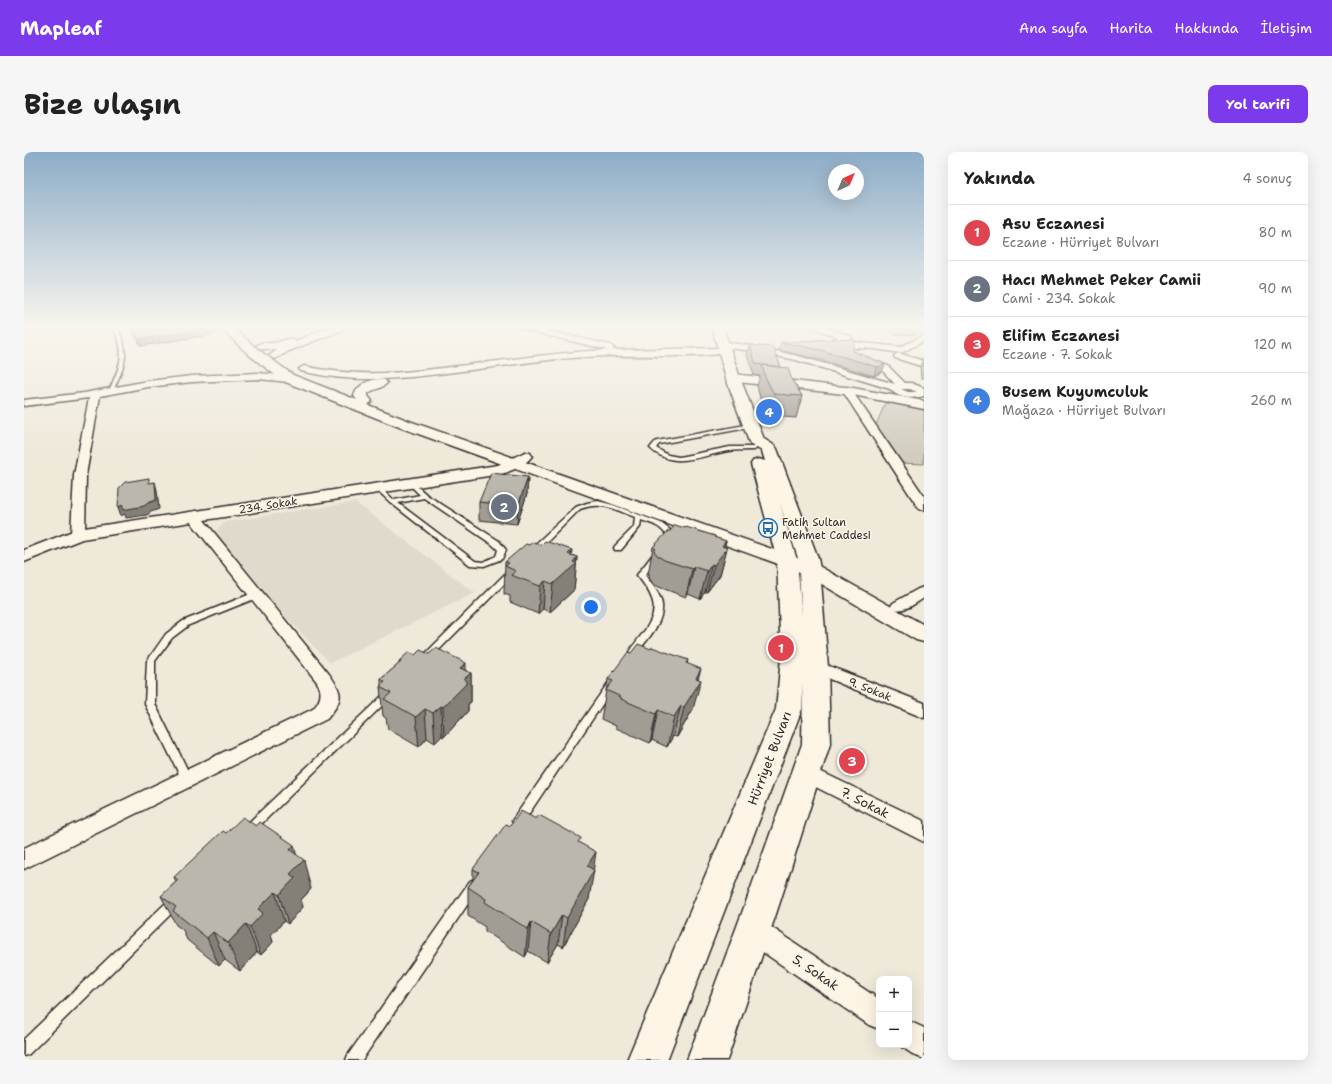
<!DOCTYPE html>
<html lang="tr">
<meta charset="utf-8">
<style>
:root{--surface:#fff;--page:#f6f6f6;--text:#222;--muted:#767676;--line:#e0e0e0;--accent:#7c3aed}
body{margin:0;font-family:"Shantell Sans",sans-serif;background:var(--page);color:var(--text)}
.controls{position:absolute;right:12px;bottom:12px;display:grid;overflow:hidden;border-radius:8px;box-shadow:0 4px 16px #0002}
.controls button{width:36px;height:36px;display:grid;place-items:center;padding:0;border:0;border-bottom:1px solid var(--line);background:var(--surface);color:var(--text);font:20px sans-serif}
.compass{position:absolute;left:804px;top:12px;width:36px;height:36px;border-radius:50%;background:var(--surface);box-shadow:0 4px 16px #0002;rotate:44deg}
.you{position:absolute;left:567px;top:455px;width:14px;height:14px;margin:-10px;border:3px solid #fff;border-radius:50%;background:#1a73e8;box-shadow:0 0 0 6px #1a73e833}
.badge{display:grid;place-items:center;width:26px;height:26px;border-radius:50%;background:var(--accent);color:#fff;font-size:13px;font-weight:700}
.pin{position:absolute;translate:-50% -50%;border:2px solid #fff;box-shadow:0 1px 4px #0006}
.list{margin:0;padding:0;list-style:none}
h2{display:flex;justify-content:space-between;align-items:center;height:52px;margin:0;padding:0 16px;font-size:17px}
h2 small{font-size:13px;font-weight:400;color:var(--muted)}
.list li{display:grid;grid-template-columns:26px 1fr auto;gap:12px;align-items:center;box-sizing:border-box;height:56px;padding:0 16px;border-top:1px solid var(--line)}
.list b{display:block;font-size:15px;white-space:nowrap}
.list p{margin:0;font-size:13px;white-space:nowrap;color:var(--muted)}
.list em{font-size:13px;font-style:normal;color:var(--muted)}
.map{position:relative;flex:none;width:900px;height:908px;overflow:hidden;border-radius:8px}
header{display:flex;align-items:center;gap:24px;box-sizing:border-box;height:56px;padding:0 20px;background:var(--accent);color:#fff}
header strong{font-size:19px}
nav{display:flex;gap:22px;margin-inline-start:auto;font-size:14px}
.intro{display:flex;align-items:center;justify-content:space-between;box-sizing:border-box;height:96px;padding:0 24px}
h1{margin:0;font-size:28px}
.button{padding:10px 18px;border-radius:8px;background:var(--accent);color:#fff;font-size:14px;font-weight:700}
main{display:flex;gap:24px;padding:0 24px}
aside{flex:1;background:var(--surface);border-radius:8px;box-shadow:0 4px 16px #0002}
.map>svg:first-child{display:block}
.built{fill:#e0dacc}
.green{fill:#d2cdc0;stroke:#7e7c76}
.lines{fill:none;stroke-linecap:round;stroke-linejoin:round}
.service-casing{stroke:#2b2b2b;stroke-width:3}
.minor-casing{stroke:#2b2b2b;stroke-width:3}
.tertiary-casing{stroke:#2b2b2b;stroke-width:3}
.secondary-casing{stroke:#2b2b2b;stroke-width:3}
.primary-casing{stroke:#2b2b2b;stroke-width:3}
.service{fill:#fcf5e5;fill-rule:evenodd}
.minor{fill:#fcf5e5;fill-rule:evenodd}
.tertiary{fill:#fcf5e5;fill-rule:evenodd}
.secondary{fill:#fcf5e5;fill-rule:evenodd}
.primary{fill:#fcf5e5;fill-rule:evenodd}
.wall{fill:#a29d94;stroke:#2b2b2b}
.shaded-wall{fill:#848078;stroke:#2b2b2b}
.building{fill:#bcb7ac;stroke:#2b2b2b}
.labels{text-anchor:middle;stroke-width:3;stroke-linejoin:round;paint-order:stroke}
.street-label{font-size:11px;fill:#2b2b2b;stroke:#fcf5e5}
.poi-label{font-size:11px;fill:#2b2b2b;stroke:#fcf5e5;text-anchor:start}
.near-street-label{font-size:13px;fill:#2b2b2b;stroke:#fcf5e5}
</style>
<header>
<strong>Mapleaf</strong>
<nav><a>Ana sayfa</a><a>Harita</a><a>Hakkında</a><a>İletişim</a></nav>
</header>
<div class="intro"><h1>Bize ulaşın</h1><a class="button">Yol tarifi</a></div>
<main>
<div class="map">
<svg width="900" height="908" viewBox="0 0 900 908">
<rect width="100%" height="100%" fill="#efe9da"/>
<filter id="ink" filterUnits="userSpaceOnUse"><feTurbulence type="fractalNoise" baseFrequency=".025" numOctaves="2"/><feDisplacementMap in="SourceGraphic" scale="8" xChannelSelector="R" yChannelSelector="G"/><feConvolveMatrix kernelMatrix="1 2 1 2 8 2 1 2 1" color-interpolation-filters="sRGB"/></filter>
<g filter="url(#ink)">
<!-- built -->
<path class="built" d="M331,350L451,441L306,511L245,447L190,381L201,370Z"/>
<!-- green -->
<path class="green" d="M862,249L900,257V312L875,311L850,278Z"/>
<g class="lines">
<!-- service casing -->
<g class="service-casing">
<path id="service" d="M89,175H93C107,203 101,212 89,239L87,240L85,239C96,213 103,203 89,175Z
M727,272L730,274L729,275L635,292L632,296L644,303L655,305L706,295H732V297L730,298C722,298 713,298 705,299C678,303 649,319 626,296L631,290L633,289Z
M387,329L403,343L475,389L482,398L478,407L460,414L446,413L367,351L351,336L352,335H356L370,348L396,343L384,331ZM400,346L469,393L474,398L472,404L459,410L451,409L374,351Z
M574,349L589,353L637,371L646,378L652,387L650,388H646C637,374 632,373 617,368L616,375L597,398H591L590,396L591,394L610,375L611,365C590,357 578,349 556,357L511,402H505L504,400L505,398L552,355L563,351Z
M630,401H633L637,403L621,423C627,432 637,442 638,453C640,471 622,489 612,502L609,503L605,500C614,485 636,467 628,447C625,438 619,431 613,423Z
M484,419H487L491,421L402,511H396L395,509L396,507Z
M229,441H232L236,443L235,445L165,473L148,486L131,509V552L168,627L167,630L163,631L159,630L121,552L123,509L142,482L159,469Z
M587,530L590,531L592,533L590,535L498,672L494,674L490,672L488,669L490,666L584,531Z
M365,539L368,540L370,542L368,544L226,683L222,685L218,683L216,680L218,677L362,540Z
M450,727L454,729L456,733L454,737L338,908H322L324,903L446,729Z
M151,744L155,746L157,750L155,754L5,902L0,904V887L147,746Z"/>
</g>
<!-- minor casing -->
<g class="minor-casing">
<path id="minor" d="M490,175H506L586,193L590,196L588,198L700,196L704,199C697,207 601,203 584,204C533,205 481,214 430,220C377,227 330,232 277,219L275,217L280,214C332,226 382,221 434,214C484,208 534,200 584,198Z
M786,175H799L827,184L828,186L827,188L820,189L876,195L900,183V189L877,201L851,197L795,194L792,193L791,191L792,189L808,188L814,185Z
M699,190L729,194L774,204L871,232L858,218L836,210L835,208L836,206H842L864,214L881,231H887L900,236V244C889,247 874,247 866,237L772,208L729,199L696,195L695,193L696,191ZM877,237H886L893,240H884Z
M874,201L900,209V215L871,206L870,204Z
M234,221L265,224L270,227L265,230L234,227L168,230L124,235L76,244L62,323L61,382L59,385L54,386L49,385L47,382L50,323L65,246L0,254V248L60,241L124,229L168,224Z
M823,235L826,236L900,344V358L895,357L893,354L818,238Z
M170,361L175,362L305,522C320,543 319,547 303,567L0,717V696L289,557C297,548 299,541 293,530L163,365L165,362Z
M900,435V446C890,452 881,460 869,457L867,454L869,451L894,437Z
M792,509L900,551V566L786,519L783,515L786,511Z
M783,613L900,669V690L776,627L773,621L776,615Z
M729,766L738,769L855,847V877L845,873L720,787L716,778L720,769Z
M885,869L900,876V907L890,903L875,893H885Z"/>
</g>
<!-- tertiary casing -->
<g class="tertiary-casing">
<path id="tertiary" d="M306,175H321L320,177L265,199L251,207L245,204L254,197H237L232,194L237,191H251L267,186L272,189Z
M709,222L829,236L900,249V257L829,243L705,229L703,226L705,223Z
M501,300L506,301L508,304C502,313 488,319 477,322L58,387L0,410V398L54,377L474,313Z"/>
</g>
<!-- secondary casing -->
<g class="secondary-casing">
<path id="secondary" d="M196,175H208L232,196L269,223L333,248L330,244C333,232 349,225 361,228L363,231C359,236 350,237 344,241V244L348,249L344,253L388,270L793,413L900,473V490L892,488L779,421L378,276L259,229L224,202Z"/>
</g>
<!-- primary casing -->
<g class="primary-casing">
<path id="primary" d="M688,175H699L716,226L740,287L751,294L753,297L794,406L796,417L804,515L806,592L756,750L703,908H663L722,750L778,592L779,532L778,557L643,908H603L752,557L757,506L753,408L727,312L729,309L735,307L741,309L738,299L727,293L725,290L702,226ZM756,352L774,406L778,465L773,408Z"/>
</g>
<!-- service -->
<use href="#service" class="service"/>
<!-- minor -->
<use href="#minor" class="minor"/>
<!-- tertiary -->
<use href="#tertiary" class="tertiary"/>
<!-- secondary -->
<use href="#secondary" class="secondary"/>
<!-- primary -->
<use href="#primary" class="primary"/>
</g>
<!-- wall -->
<path class="wall" d="M106,175H125L116,178L189,176L191,182L117,194Z
M863,175H896L893,183L868,182Z
M757,190L829,199L861,212L858,220L850,224L793,207L755,198Z
M726,193L757,215L768,228L778,244L772,266L745,264L736,246L733,234L736,224L730,223L723,203Z
M899,206H900V226H897L896,215Z
M504,325L503,342L493,372L455,368V350Z
M661,376L691,384V386L702,389L700,395L703,396L696,423L683,440H681L676,447L664,442L662,445L635,435L629,432L625,426L626,423L624,422L629,395L646,379Z
M505,393H517L553,405L550,438L526,460L519,457L514,462L486,450V444L480,442L481,410Z
M627,497L664,508L663,512L674,527L669,557L653,585L649,584L643,595L628,588L626,591L592,576V574L577,567L584,527Z
M405,502L447,521V550L444,552V559L420,585L418,584L411,591L403,586L395,595L364,577L362,566L359,564L356,535L357,533V527L375,512V509L391,503Z
M486,674L569,718L565,747L539,795L534,792L523,810L504,799L501,805L461,779V775L444,764V735L449,727V717Z
M273,703L287,737L277,748L279,755L264,772L260,769L247,783L249,790L237,803L233,800L216,819L201,808L195,814L163,788L159,778L152,773L137,744L152,730L150,725Z"/>
<!-- shaded-wall -->
<path class="shaded-wall" d="M108,175H125L111,180Z
M189,176L191,182L117,194L115,187Z
M861,212L858,220L850,224L853,215Z
M504,325L503,342L493,372L494,354Z
M131,330L133,338L135,357L127,360L123,363L102,366L101,362L97,364L94,355Z
M702,389L699,401L703,396L696,423L683,440L690,413L698,394Z
M548,398L546,417L549,410L553,405L550,438L526,460L529,432L544,402Z
M688,412L681,440L676,447L683,419Z
M670,415L664,442L662,445L668,417Z
M521,429L519,457L514,462L516,434Z
M442,511V525L447,521V550L444,552V559L420,585L419,555L436,516Z
M677,517L671,537L677,528L669,557L653,585L660,555L672,526Z
M417,554L418,584L411,591L409,561Z
M657,554L649,584L643,595L650,565Z
M401,557L403,586L395,595L392,565Z
M634,558L628,588L626,591L632,562Z
M270,693L275,713L280,708L287,737L277,748L279,755L264,772L255,743L266,722V698Z
M572,700L569,721L570,718L565,747L539,795L543,766L563,714Z
M251,740L260,769L247,783L249,790L237,803L226,775L234,757Z
M538,763L534,792L523,810L527,782Z
M507,770L504,799L501,805L504,777Z
M222,772L233,800L216,819L204,791Z
M189,780L201,808L195,814L183,786Z"/>
<!-- building -->
<path class="building" d="M108,175H109L112,178H119L137,175L189,176L115,187Z
M813,187L831,188L829,199L861,212L853,215L796,198L757,190Z
M726,193L749,195L757,215L732,212Z
M738,213L764,216L768,228L778,244L750,242L741,225Z
M467,321L504,325L494,354L455,350Z
M125,326V331L131,330L132,348L124,351L120,354L99,358V353L94,355L95,336L101,330Z
M651,373L661,376L662,375L691,384L690,385L702,389L698,394L703,396L690,413L688,412L683,419L670,415L668,417L640,408L634,404L630,399L632,397L629,395L644,379H646Z
M521,389L548,398L544,402L553,405L549,410L553,411L529,432L521,429L516,434L487,423L492,419L481,414L485,411L481,410L502,392L505,393L509,390L517,393Z
M614,492L627,497L628,495L664,508L662,511L677,517L672,526L677,528L660,555L657,554L650,565L634,558L632,562L597,547V545L582,538L589,529L584,527L604,500L607,501Z
M412,496L442,511L436,516L447,521L440,527L444,530L419,555L417,554L409,561L401,557L392,565L360,547L367,541L356,535L361,530L357,527L377,510L375,509L385,500L391,503L396,498L405,502Z
M497,659L512,667L515,663L557,686L554,690L572,700L563,714L570,718L543,766L538,763L527,782L507,770L504,777L461,750L462,747L444,735L455,720L449,717L482,672L486,674Z
M219,665L232,674L236,670L270,693L266,698L280,708L266,722L271,726L255,743L251,740L234,757L239,761L226,775L222,772L204,791L189,780L183,786L149,759L152,755L137,744L154,728L150,725L199,679L202,681Z"/>
</g>
<!-- sky -->
<linearGradient id="sky" x2="0" y2="1"><stop stop-color="#8dadc8"/><stop offset="0.58" stop-color="#f8f5ee"/><stop offset="1" stop-color="#f8f5ee" stop-opacity="0"/></linearGradient>
<rect width="900" height="302" fill="url(#sky)"/>
<!-- icons -->
<defs>
<g id="bus-ring" transform="scale(1)"><circle r="9.5" fill="#fcf5e5" stroke="#1f6fb2" stroke-width="1.5"/><path d="M-5-6H5V4H4V6H2V4H-2V6H-4V4H-5ZM-3.5-4V0h7V-4ZM-3.5 1.2v1.5H-2V1.2ZM2 1.2v1.5H3.5V1.2Z" fill="#1f6fb2"/></g>
</defs>
<g fill-rule="evenodd">
<use href="#bus-ring" x="744" y="376"/>
</g>
<g class="labels">
<!-- street labels -->
<g class="street-label">
<text transform="translate(244 353) rotate(-9)" y="4">234. Sokak</text>
<text transform="translate(846 537) rotate(22)" y="4">9. Sokak</text>
</g>
<!-- poi labels -->
<g class="poi-label">
<text x="758" y="374">Fatih Sultan<tspan x="758" dy="13">Mehmet Caddesi</tspan></text>
</g>
<!-- near-street labels -->
<g class="near-street-label">
<text transform="translate(745 606) rotate(-69)" y="5">Hürriyet Bulvarı</text>
<text transform="translate(841 650) rotate(27)" y="5">7. Sokak</text>
<text transform="translate(792 820) rotate(34)" y="5">5. Sokak</text>
</g>
</g>
</svg>
<div class="controls">
<button>+</button>
<button>−</button>
</div>
<svg class="compass" viewBox="-18 -18 36 36"><path d="M0-13l5 13h-10z" fill="#e53935"/><path d="M0 13l5-13h-10z" fill="#767676"/></svg>
<div class="you"></div>
<div class="pin badge" style="left:757px;top:496px;background:#e0444e">1</div>
<div class="pin badge" style="left:480px;top:355px;background:#6b7280">2</div>
<div class="pin badge" style="left:828px;top:609px;background:#e0444e">3</div>
<div class="pin badge" style="left:745px;top:260px;background:#3f7fe0">4</div>
</div>
<aside>
<h2>Yakında<small>4 sonuç</small></h2>
<ul class="list">
<li><span class="badge" style="background:#e0444e">1</span><div><b>Asu Eczanesi</b><p>Eczane · Hürriyet Bulvarı</p></div><em>80 m</em></li>
<li><span class="badge" style="background:#6b7280">2</span><div><b>Hacı Mehmet Peker Camii</b><p>Cami · 234. Sokak</p></div><em>90 m</em></li>
<li><span class="badge" style="background:#e0444e">3</span><div><b>Elifim Eczanesi</b><p>Eczane · 7. Sokak</p></div><em>120 m</em></li>
<li><span class="badge" style="background:#3f7fe0">4</span><div><b>Busem Kuyumculuk</b><p>Mağaza · Hürriyet Bulvarı</p></div><em>260 m</em></li>
</ul>
</aside>
</main>
